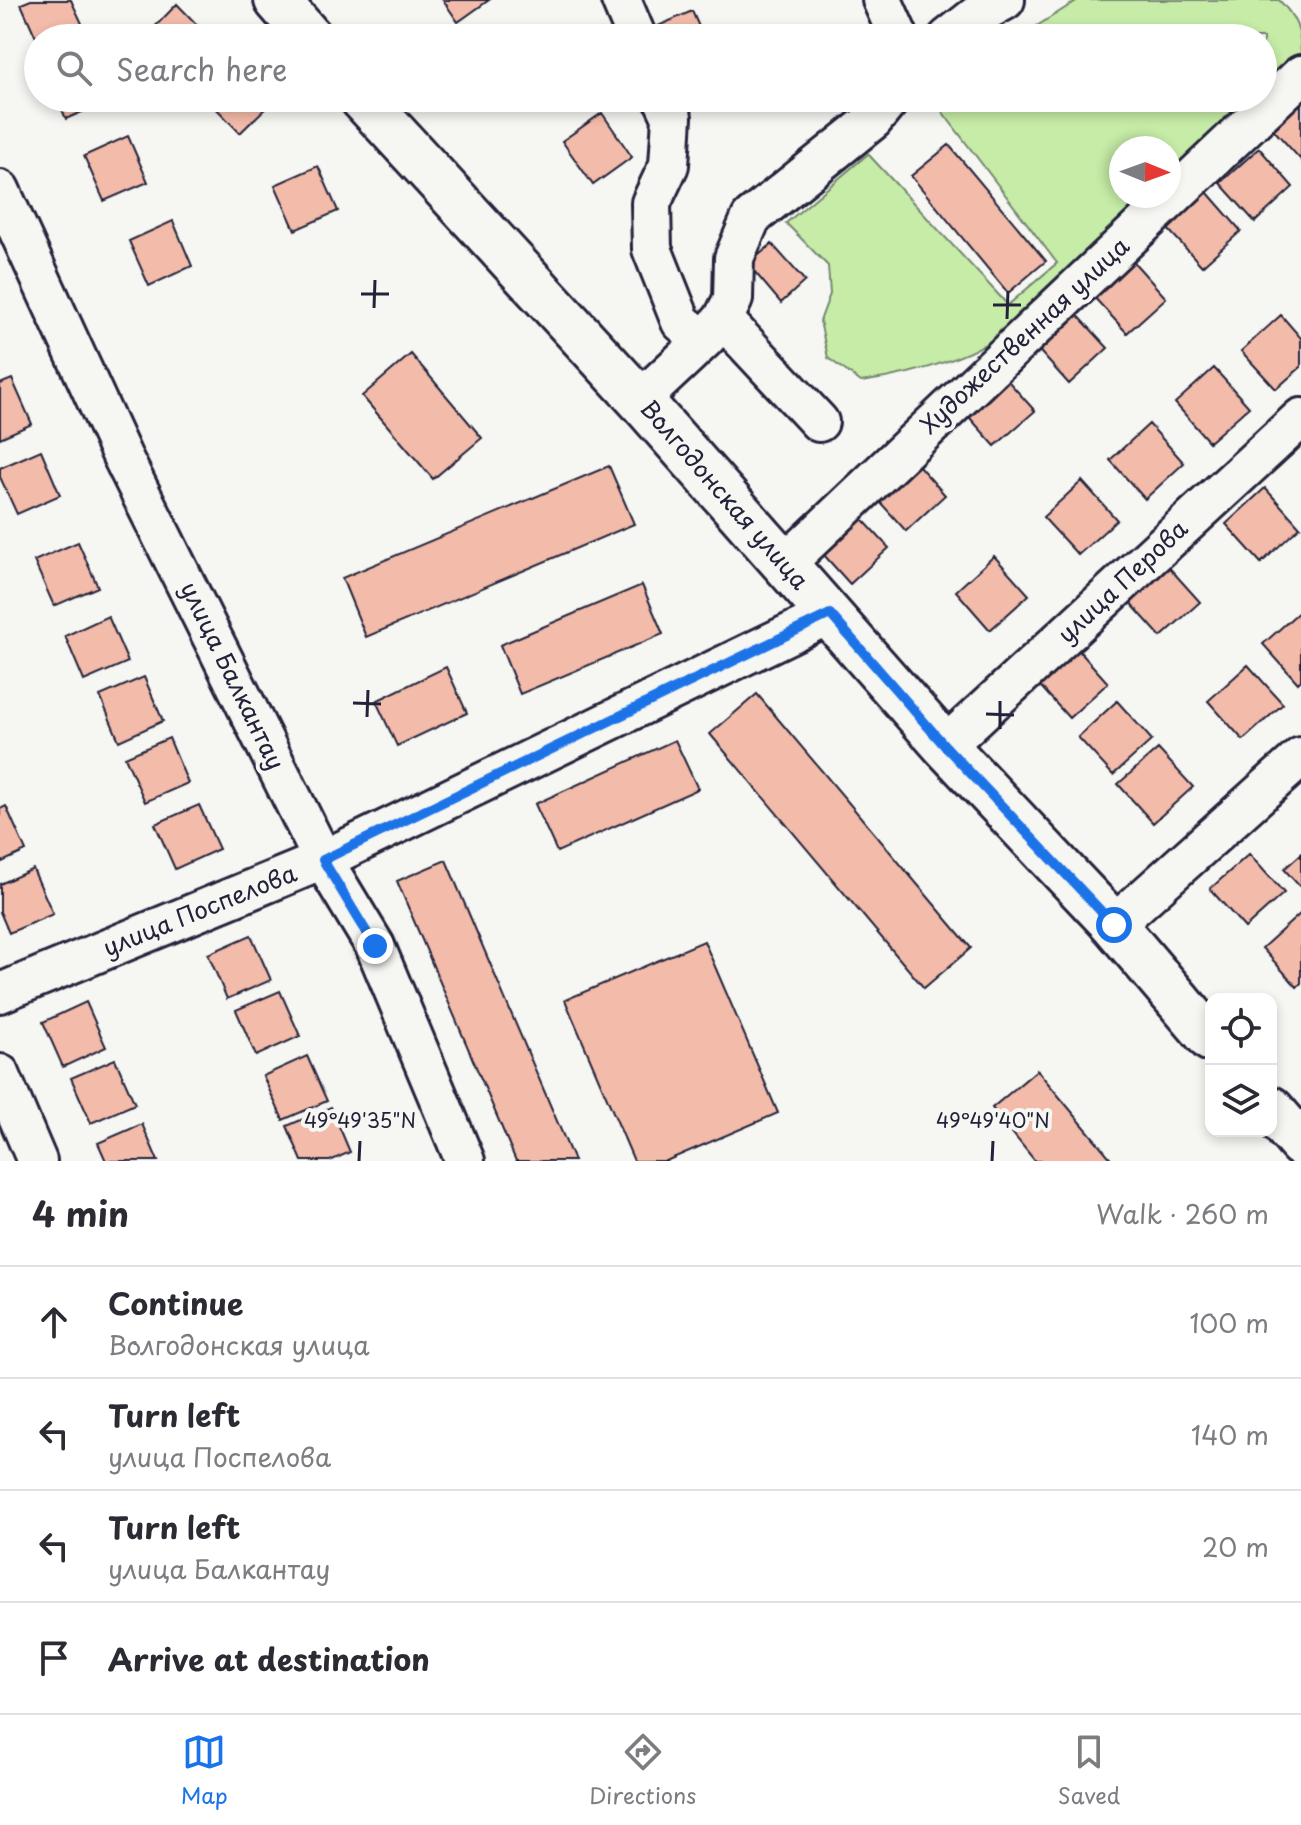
<!DOCTYPE html>
<meta charset="utf-8">
<style>
:root{--surface:#fff;--page:#f7f7f7;--text:#2b2b33;--muted:#7c7c81;--line:#e1e1e2;--accent:#1a73e8}
body{margin:0;font-family:"Playpen Sans",sans-serif;background:var(--page);color:var(--text)}
.controls{position:absolute;right:24px;bottom:24px;display:grid;overflow:hidden;border-radius:16px;box-shadow:0 4px 12px #0003}
.controls button{width:72px;height:72px;display:grid;place-items:center;padding:0;border:0;border-bottom:2px solid var(--line);background:var(--surface);color:var(--text);font:40px sans-serif}
.compass{position:absolute;left:1109px;top:136px;width:72px;height:72px;border-radius:50%;background:var(--surface);box-shadow:0 4px 12px #0003;rotate:91deg}
.stop{position:absolute;width:24px;height:24px;margin:-18px;border:6px solid #1a73e8;border-radius:50%;background:#fff}
.stop.end{background:#1a73e8;border-color:#fff;box-shadow:0 2px 8px #0008}
.list{margin:0;padding:0;list-style:none}
h2{display:flex;justify-content:space-between;align-items:center;height:104px;margin:0;padding:0 32px;font-size:34px}
h2 small{font-size:26px;font-weight:400;color:var(--muted)}
.list li{display:grid;grid-template-columns:52px 1fr auto;gap:24px;align-items:center;box-sizing:border-box;height:112px;padding:0 32px;border-top:2px solid var(--line)}
.list b{display:block;font-size:30px;white-space:nowrap}
.list p{margin:0;font-size:26px;white-space:nowrap;color:var(--muted)}
.list em{font-size:26px;font-style:normal;color:var(--muted)}
.icon{flex:none;width:44px;height:44px;fill:none;stroke:currentColor;stroke-width:2;stroke-linecap:round;stroke-linejoin:round}
.map{position:relative;flex:none;width:1301px;height:1161px;overflow:hidden}
.search{position:absolute;background:var(--surface);box-shadow:0 4px 12px #0003;left:24px;right:24px;top:24px;height:88px;display:flex;align-items:center;gap:20px;box-sizing:border-box;padding:0 28px;border-radius:44px;color:var(--muted);font-size:30px}
.sheet{height:552px;background:var(--surface)}
nav{display:flex;justify-content:space-around;align-items:center;box-sizing:border-box;height:112px;border-top:2px solid var(--line);background:var(--surface);font-size:22px;color:var(--muted)}
nav a{display:grid;justify-items:center;gap:4px}
nav .on{color:var(--accent)}
.map>svg:first-child{display:block}
.green{fill:#c6eca7;stroke:#748771;stroke-width:2}
.building{fill:#f3bba9;stroke:#22223b;stroke-width:2}
.lines{fill:none;stroke-linecap:round;stroke-linejoin:round}
.minor-casing{stroke:#22223b;stroke-width:44}
.major-casing{stroke:#22223b;stroke-width:50}
.minor{stroke:#f6f6f2;stroke-width:38}
.major{stroke:#f6f6f2;stroke-width:44}
.route{stroke:#1a73e8;stroke-width:10}
.ticks{fill:none;stroke:#22223b;stroke-width:3}
.labels{text-anchor:middle;stroke-width:8;stroke-linejoin:round;paint-order:stroke}
.street-label{font-size:24px;fill:#22223b;stroke:#f6f6f2}
.ticks-label{font-size:20px;text-anchor:middle;fill:#22223b;stroke:#f6f6f2;stroke-width:8;stroke-linejoin:round;paint-order:stroke}
</style>
<div class="map">
<svg width="1301" height="1161" viewBox="0 0 1301 1161">
<rect width="100%" height="100%" fill="#f6f6f2"/>
<filter id="ink" filterUnits="userSpaceOnUse"><feTurbulence type="fractalNoise" baseFrequency=".0125" numOctaves="2"/><feDisplacementMap in="SourceGraphic" scale="16" xChannelSelector="R" yChannelSelector="G"/><feConvolveMatrix kernelMatrix="1 2 1 2 8 2 1 2 1" color-interpolation-filters="sRGB"/></filter>
<g filter="url(#ink)">
<!-- green -->
<path class="green" d="M1078,0H1279C1297,18 1301,31 1301,56L1263,92V38H1018Z
M932,98H1257L1169,181V148H1121V196H1153C1109,237 1067,286 1019,322C974,358 917,374 861,382L828,358L820,321L830,294L828,266L786,223L868,154L1008,305L1057,263Z"/>
<!-- building -->
<path class="building" d="M31,0H71L85,30L67,38H38V42L21,4Z
M443,0H489L458,22Z
M177,4L206,34L202,38H144Z
M692,11L704,38H652L649,30Z
M57,98H109L110,100L66,119Z
M216,98H272L274,100L240,133L211,103Z
M525,98H554L535,112Z
M1301,102V160L1272,128Z
M602,113L632,157L593,185L562,141Z
M128,136L148,182L104,201L84,156Z
M949,145L1046,261L1008,293L911,176Z
M1259,148L1293,187L1255,222L1220,183Z
M318,166L338,211L295,230L275,185Z
M1207,192L1241,231L1202,266L1167,228Z
M173,221L192,266L149,286L129,241Z
M772,244L805,281L781,303L748,264Z
M1131,259L1166,298L1127,333L1092,295Z
M1073,310L1108,348L1069,384L1034,345Z
M1281,315L1301,338V367L1276,389L1241,351Z
M411,354L482,438L433,479L362,396Z
M1214,368L1249,407L1209,442L1175,403Z
M1000,372L1035,411L995,446L961,408Z
M12,379L32,424L0,438V384Z
M1149,424L1184,463L1145,499L1110,460Z
M41,450L60,495L17,514L0,477V468Z
M910,456L945,495L906,531L871,492Z
M609,466L634,524L366,637L342,578Z
M1082,481L1117,520L1078,555L1043,517Z
M1265,488L1300,527L1261,563L1226,524Z
M854,510L889,548L850,584L815,545Z
M78,542L98,587L54,606L34,561Z
M994,556L1029,595L990,630L956,591Z
M1165,563L1200,602L1161,637L1126,598Z
M642,585L663,634L520,694L500,645Z
M1301,610V680L1298,683L1263,644Z
M108,616L128,662L84,681L65,636Z
M1073,644L1108,683L1069,718L1034,679Z
M1248,665L1283,704L1243,740L1208,701Z
M446,667L467,713L397,746L376,701Z
M144,677L163,721L119,741L100,696Z
M757,694L971,948L924,988L710,734Z
M1117,701L1152,740L1113,775L1078,737Z
M169,738L188,783L145,802L125,757Z
M675,740L698,789L557,852L535,804Z
M1158,749L1193,787L1153,823L1118,784Z
M199,805L219,849L175,869L155,824Z
M6,806L26,851L0,863V809Z
M1249,854L1284,893L1245,928L1210,889Z
M1301,854V888L1284,869Z
M446,860L574,1161H516L397,881Z
M33,869L53,914L9,933L0,912V884Z
M1301,913V983L1297,987L1262,948Z
M251,935L271,980L227,999L208,954Z
M704,941L778,1113L666,1161H634L565,1000Z
M280,991L300,1036L256,1056L236,1010Z
M86,1002L106,1047L63,1067L43,1022Z
M307,1056L327,1101L283,1120L263,1076Z
M115,1059L135,1104L91,1123L71,1078Z
M1037,1070L1113,1161H1035L992,1108Z
M331,1107L350,1152L330,1161H302L287,1126Z
M142,1124L158,1161H106L98,1143Z"/>
<g class="lines">
<!-- minor casing -->
<g class="minor-casing">
<path id="minor" d="M621,0L637,38
M882,0L899,38
M948,38L976,16L1005,0
M0,190L122,456L323,860L375,946L465,1161
M723,319L819,422
M704,340L723,319L733,299L734,258L751,218L873,120L891,98
M640,400L704,340L681,322L652,249L651,203L669,165L672,117L663,98
M784,565L1301,75
M945,746L1301,418
M1114,925L1301,757
M0,993L323,860L830,614
M0,1074L37,1161"/>
</g>
<!-- major casing -->
<g class="major-casing">
<path id="major" d="M277,0L310,38
M362,98L640,400L945,746L1114,925L1211,1039
M1271,1109L1301,1144"/>
</g>
<!-- minor -->
<use href="#minor" class="minor"/>
<!-- major -->
<use href="#major" class="major"/>
</g>
</g>
<g class="lines" filter="url(#ink)">
<!-- route -->
<path class="route" d="M375,946L323,860L830,614L945,746L1114,925"/>
</g>
<!-- ticks -->
<path class="ticks" d="M361,294H389M993,305H1021M374,308L375,280M1007,319L1008,291M353,703L381,704M986,714L1014,715M367,717L368,690M1000,729V701M359,1161L360,1141M992,1161L993,1141"/>
<g class="labels">
<!-- street labels -->
<g class="street-label">
<text transform="translate(1025 336) rotate(-43)" y="8">Художественная улица</text>
<text transform="translate(724 495) rotate(49)" y="8">Волгодонская улица</text>
<text transform="translate(1123 582) rotate(-43)" y="8">улица Перова</text>
<text transform="translate(232 676) rotate(64)" y="8">улица Балкантау</text>
<text transform="translate(200 911) rotate(-22)" y="8">улица Поспелова</text>
</g>
</g>
<g class="ticks-label">
<text x="360" y="1128">49°49'35"N</text>
<text x="993" y="1128">49°49'40"N</text>
</g>
</svg>
<div class="controls">
<button><svg class="icon" aria-label="locate" viewBox="0 0 24 24"><circle cx="12" cy="12" r="6"/><path d="M12 2v4M12 18v4M2 12h4M18 12h4"/></svg></button>
<button><svg class="icon" aria-label="layers" viewBox="0 0 24 24"><path d="M12 4l9 5-9 5-9-5zM3 14l9 5 9-5"/></svg></button>
</div>
<svg class="compass" viewBox="-18 -18 36 36"><path d="M0-13l5 13h-10z" fill="#e53935"/><path d="M0 13l5-13h-10z" fill="#7c7c81"/></svg>
<div class="stop" style="left:1114px;top:925px"></div>
<div class="stop end" style="left:375px;top:946px"></div>
<div class="search"><svg class="icon" aria-label="search" viewBox="0 0 24 24"><circle cx="10" cy="10" r="6"/><path d="M15 15l6 6"/></svg>Search here</div>
</div>
<section class="sheet">
<h2>4 min<small>Walk · 260 m</small></h2>
<ul class="list">
<li><svg class="icon" aria-label="ahead" viewBox="0 0 24 24"><path d="M12 20V5M6 11l6-6 6 6"/></svg><div><b>Continue</b><p>Волгодонская улица</p></div><em>100 m</em></li>
<li><svg class="icon" aria-label="left" viewBox="0 0 24 24"><path d="M17 20v-9H6M10 6l-5 5 5 5"/></svg><div><b>Turn left</b><p>улица Поспелова</p></div><em>140 m</em></li>
<li><svg class="icon" aria-label="left" viewBox="0 0 24 24"><path d="M17 20v-9H6M10 6l-5 5 5 5"/></svg><div><b>Turn left</b><p>улица Балкантау</p></div><em>20 m</em></li>
<li><svg class="icon" aria-label="arrive" viewBox="0 0 24 24"><path d="M6 21V4h12l-3 4 3 4H6"/></svg><div><b>Arrive at destination</b></div></li>
</ul>
</section>
<nav>
<a class="on"><svg class="icon" aria-label="map" viewBox="0 0 24 24"><path d="M3 6l6-2 6 2 6-2v14l-6 2-6-2-6 2zM9 4v14M15 6v14"/></svg>Map</a>
<a><svg class="icon" aria-label="directions" viewBox="0 0 24 24"><path d="M12 3l9 9-9 9-9-9zM9 14v-3h6M13 9l2 2-2 2"/></svg>Directions</a>
<a><svg class="icon" aria-label="saved" viewBox="0 0 24 24"><path d="M7 4h10v16l-5-4-5 4z"/></svg>Saved</a>
</nav>
